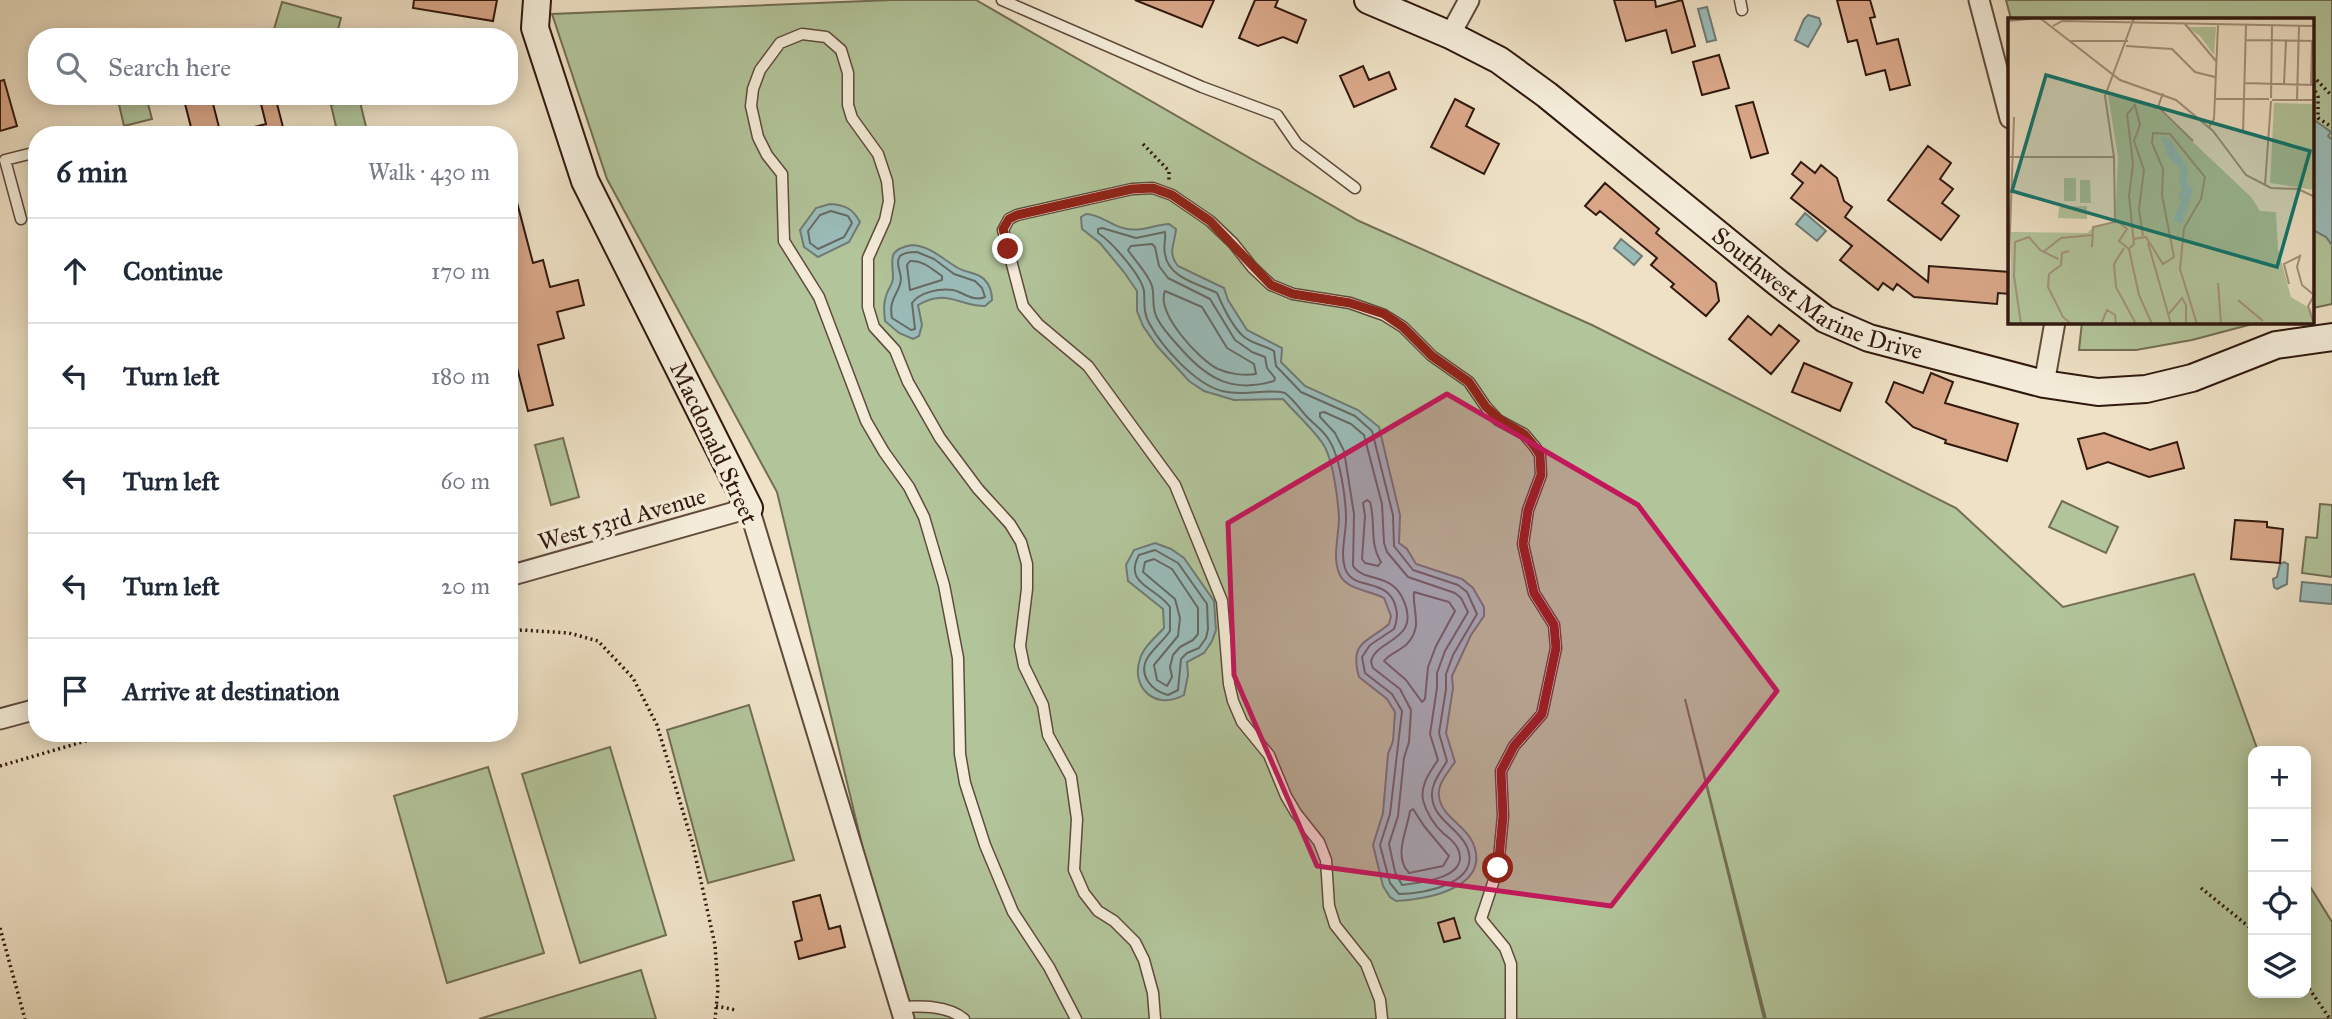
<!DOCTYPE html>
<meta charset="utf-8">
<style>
:root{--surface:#fff;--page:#f6f6f7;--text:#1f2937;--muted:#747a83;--line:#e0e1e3}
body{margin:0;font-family:"IM FELL Great Primer",serif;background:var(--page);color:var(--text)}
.controls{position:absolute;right:21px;bottom:21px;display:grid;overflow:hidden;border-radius:14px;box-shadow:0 4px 18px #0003}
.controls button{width:63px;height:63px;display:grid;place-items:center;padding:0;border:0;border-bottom:2px solid var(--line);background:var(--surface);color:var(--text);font:35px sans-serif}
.stop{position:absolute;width:21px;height:21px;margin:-16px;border:5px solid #8f2418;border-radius:50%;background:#fff}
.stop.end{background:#8f2418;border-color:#fff;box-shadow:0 2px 7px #0008}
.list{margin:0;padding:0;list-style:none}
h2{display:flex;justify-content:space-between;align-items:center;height:91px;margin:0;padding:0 28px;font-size:30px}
h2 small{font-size:23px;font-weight:400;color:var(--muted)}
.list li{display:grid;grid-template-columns:46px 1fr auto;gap:21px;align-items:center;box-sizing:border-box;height:105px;padding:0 28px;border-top:2px solid var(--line)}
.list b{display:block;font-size:26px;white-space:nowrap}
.list em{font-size:23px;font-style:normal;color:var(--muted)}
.icon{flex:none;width:38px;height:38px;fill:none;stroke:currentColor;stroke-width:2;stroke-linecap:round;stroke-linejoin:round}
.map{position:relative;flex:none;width:2332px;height:1019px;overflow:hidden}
.search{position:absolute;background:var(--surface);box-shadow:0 4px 18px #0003;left:28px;top:28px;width:490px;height:77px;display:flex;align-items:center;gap:18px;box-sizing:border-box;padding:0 24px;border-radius:28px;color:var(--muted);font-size:26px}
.panel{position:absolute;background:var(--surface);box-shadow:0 4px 18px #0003;left:28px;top:126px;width:490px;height:616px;border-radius:28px}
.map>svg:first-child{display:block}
.green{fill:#b2c49a;stroke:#726e54;stroke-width:2}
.water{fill:#9abcb9;stroke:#707a75;stroke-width:2}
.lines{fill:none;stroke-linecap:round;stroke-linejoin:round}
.shore{stroke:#666a64;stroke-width:2}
.building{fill:#d9a788;stroke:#31180f;stroke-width:2}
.lane-casing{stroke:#604a3c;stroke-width:13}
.street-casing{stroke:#604a3c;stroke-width:23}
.secondary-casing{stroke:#31180f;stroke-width:30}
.path{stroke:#31180f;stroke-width:3.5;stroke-dasharray:2 3.5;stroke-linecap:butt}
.lane{stroke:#f4ecd9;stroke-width:10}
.street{stroke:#f4ecd9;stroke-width:19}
.secondary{stroke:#f4ecd9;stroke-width:26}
.route{stroke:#8f2418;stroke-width:9}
.marked{fill:#c2185b;fill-opacity:0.2;stroke:#c2185b;stroke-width:5;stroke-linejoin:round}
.labels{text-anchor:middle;stroke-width:7;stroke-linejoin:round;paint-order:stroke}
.street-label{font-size:24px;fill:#31180f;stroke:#f4ecd9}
.inset-road{fill:none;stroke:#a2917c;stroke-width:2}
.view{fill:#0f766e;fill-opacity:0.15;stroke:#0f766e;stroke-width:3.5}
.inset-edge{fill:none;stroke:#31180f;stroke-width:3.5}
</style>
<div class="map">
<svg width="2332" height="1019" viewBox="0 0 2332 1019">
<rect width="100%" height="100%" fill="#eee1c5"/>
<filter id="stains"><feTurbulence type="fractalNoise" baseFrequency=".00286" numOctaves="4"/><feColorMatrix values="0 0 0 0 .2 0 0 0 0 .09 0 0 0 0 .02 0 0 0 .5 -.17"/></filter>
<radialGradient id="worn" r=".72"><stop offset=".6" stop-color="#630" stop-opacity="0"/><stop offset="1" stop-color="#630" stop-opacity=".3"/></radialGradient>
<!-- green -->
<path class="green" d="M891,0H976L1359,221L1592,325L1956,508L2063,607L2194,574L2258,751H2253V993H2306V880L2332,922V1019H1766L1685,699L1764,1019H904L777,492L607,179L552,14Z
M2006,0H2332V304L2313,308V19H2011Z
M282,2L341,18L336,37H300L274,29Z
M117,96H146L152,119L124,126Z
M359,98L368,135H338L331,105Z
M2082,322H2260L2192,340L2136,350H2079Z
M563,438L579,497L551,505L535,445Z
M2062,501L2118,527L2106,553L2049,527Z
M2320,504L2332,505V577L2302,573L2306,537L2317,538Z
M749,705L794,860L708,883L667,730Z
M610,747L666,935L580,963L522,774Z
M488,767L544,953L447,983L394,796Z
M641,970L656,1019H479Z"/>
<!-- water -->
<path class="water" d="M1707,7L1716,40L1707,42L1698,9Z
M1808,15L1819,18L1821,24L1808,47L1795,40L1804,19Z
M2313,119L2331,132L2328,136L2332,140V245L2326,237L2313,230Z
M830,204C846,205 853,209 860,222L849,242L818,257L804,247L800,230L816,208Z
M1805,213L1826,231L1817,241L1796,224Z
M1086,214C1099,214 1111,225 1123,228C1140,233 1152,225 1169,224L1176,229C1175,244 1167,252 1178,266L1224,288L1228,300L1247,330L1282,348L1281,362L1305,386L1358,410L1379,427L1400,515L1399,543L1407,549L1416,564L1462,579L1473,588L1484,607V616L1471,635L1452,676L1453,688L1446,733L1455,762C1449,771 1437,784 1439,796C1441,817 1466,825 1473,843C1492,888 1425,900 1396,901L1390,897L1383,886L1373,845L1383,813L1388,754L1393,741L1395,712L1387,699L1359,677C1349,641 1367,643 1389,624L1391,616L1384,598C1372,591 1349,590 1341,577C1331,560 1339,537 1339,518C1338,499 1333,459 1323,444C1313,429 1295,413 1283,399L1234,400L1204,391L1189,381L1157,346L1143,326L1137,311V291L1124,272L1100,243L1082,229L1081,217Z
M1621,239L1642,256L1634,265L1614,248Z
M912,245C931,246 942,259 958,268C966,273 977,272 984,279C990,285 992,292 992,300L985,306C958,306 948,288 918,305L922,325L919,336L913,339L899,333L885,321C884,311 883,303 887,293C889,288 893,283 893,278C893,259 886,250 912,245Z
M1155,543L1171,549L1184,558L1214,601L1216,630L1212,641L1204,653L1187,662L1188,675L1184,695C1156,711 1130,688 1140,659C1143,647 1156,637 1164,628L1163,609L1128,581L1126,565L1134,550Z
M2284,562L2288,564L2287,584L2277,589L2274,587L2273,579L2277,577L2280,564Z
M2302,582L2332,585V604L2300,601Z"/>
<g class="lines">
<!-- shore -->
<path class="shore" d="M831,211L848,216L852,223L844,237L818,249L810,243L808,231L820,215Z
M1102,228L1136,238L1165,232C1166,239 1163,246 1165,254C1168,278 1199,284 1217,293C1223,307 1232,326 1243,336C1252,344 1264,345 1274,351L1276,366L1301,392L1355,416L1372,431L1393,515L1394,546L1413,570L1458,585L1467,592L1477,614L1453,655L1446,674V689L1439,733L1447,761C1441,772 1431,783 1432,796C1433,819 1457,827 1466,845C1485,883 1423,894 1399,894L1390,883L1380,845L1390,814L1402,711L1392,694L1365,673L1362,657L1370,645L1394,629C1397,622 1398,616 1396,608C1389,576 1352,592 1345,568C1340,553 1346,535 1346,519C1346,499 1340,457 1329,440C1324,431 1314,424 1307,417C1300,409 1294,400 1285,393C1265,388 1246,397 1222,391C1195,384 1162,347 1149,323C1143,312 1145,303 1144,291C1141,275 1112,242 1098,233V229Z
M1152,244L1155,247L1159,266L1168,278L1210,299L1235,340L1252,352L1265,357L1267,368L1275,378L1274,381C1234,393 1209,380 1183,351C1174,341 1163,330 1157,318C1151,307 1155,297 1152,286C1148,273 1135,261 1128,250L1131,246Z
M917,252L934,259L954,274L975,281L982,288L985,297C973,302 965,293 953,290C940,288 920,292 912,303L915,329L911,330L892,318C888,297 900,294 901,279C901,272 895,263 900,256C904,252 912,252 917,252Z
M910,261C923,260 932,269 942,276V280L910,290L907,265Z
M1165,291L1202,307L1227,348L1254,364L1256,374C1244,376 1229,374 1218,369C1198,359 1156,313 1165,291Z
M1324,412L1351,424L1364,435L1382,504L1384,543L1387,552L1408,577L1455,593L1461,598L1468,612L1445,651L1437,673V688L1430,734L1438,760C1430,772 1420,785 1423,800C1426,812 1434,825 1443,833C1449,838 1455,842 1458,849C1471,878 1419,883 1402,885L1395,872L1389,844L1398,816L1404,758L1409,742L1411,710L1400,689L1373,668L1371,662C1375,638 1424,642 1402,597C1390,573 1364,582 1353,566L1354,514L1344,451L1335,433L1320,417V413Z
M1367,500L1370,502C1376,523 1369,543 1381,562L1378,566L1365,563L1362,559L1365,516L1363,503Z
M1155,550L1178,563L1207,604L1208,629L1206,638L1199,648L1187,653L1181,659L1178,690L1168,695C1152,691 1137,675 1148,657C1154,648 1164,640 1170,631V607C1156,587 1123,584 1139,555Z
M1154,559L1172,569L1198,608V634L1193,640L1180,647L1173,655L1170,667L1172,677L1167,686L1157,680L1154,665L1178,636L1180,618L1175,599L1143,572L1145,562Z
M1414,592L1449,602L1455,611L1436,646L1428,667L1425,699L1422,702L1406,680L1384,661C1389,654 1399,651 1406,645C1424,627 1412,611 1414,592Z
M1413,809L1424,826L1449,856L1443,866L1409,873C1393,856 1407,831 1410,811Z"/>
</g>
<!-- building -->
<path class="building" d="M414,0H497L493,21L413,8Z
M1135,0H1214L1202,27Z
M1255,0H1278L1275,7L1306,20L1297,43L1283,37L1258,46L1239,38Z
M1614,0H1655L1656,7L1682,0L1695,46L1672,53L1666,30L1626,41Z
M1837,0H1870L1875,17L1870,18L1877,44L1898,39L1910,85L1890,90L1885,70L1866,75L1857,40L1848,42Z
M1719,55L1729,88L1702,95L1693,62Z
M1363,66L1369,80L1389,72L1396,89L1354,107L1340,76Z
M4,80L17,126L0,131V81Z
M183,96H211L221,135H193Z
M259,96H275L285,135H242V130L266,124Z
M1455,99L1474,109L1466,126L1499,144L1484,174L1431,147Z
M1753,102L1768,153L1751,158L1736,106Z
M1928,146L1951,163L1940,179L1953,189L1942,203L1959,216L1941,240L1888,200Z
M1801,162L1815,173L1821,165L1837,178L1844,201L1852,207L1845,217L1928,282L1929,266L2010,272V294L1998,293L1997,304L1914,297L1897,284L1893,290L1883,283L1878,290L1840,260L1852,246L1791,198L1803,183L1792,174Z
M1605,183L1659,229L1656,233L1716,283L1719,301L1706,316L1671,287L1674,284L1651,265L1657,258L1600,211L1596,215L1585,206Z
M509,191H514L533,263L543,260L550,287L578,280L584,305L557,312L564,338L538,345L553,405L528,411L513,352L509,353Z
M1748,316L1771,335L1779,325L1799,341L1771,374L1729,339Z
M1804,363L1852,383L1840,411L1792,392Z
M1931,373L1953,382L1945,403L2018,424L2007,461L1945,443L1946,440L1913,427L1886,402L1894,382L1923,393Z
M2104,433L2150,450L2177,442L2184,468L2149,477L2108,462L2087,469L2078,439Z
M2235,520L2267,522V527L2283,529L2280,563L2231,559Z
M820,895L829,929L840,926L845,947L799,959L795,942L802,940L793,902Z
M1454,918L1460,938L1444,942L1438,923Z"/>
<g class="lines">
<!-- lane casing -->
<g class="lane-casing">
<path id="lane" d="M1002,0L1202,87L1277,115L1297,144L1355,188
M1740,0L1742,10
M21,219L5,160L37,152
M900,1007C921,1006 947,1005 964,1019
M1076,1019L1049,967L1013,912L985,845L965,783L960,754L958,658L944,585L924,517L909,487L884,452L866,421L819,297L784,241L782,174L767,155L758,137L751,106L753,89L760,70L780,43L802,34L826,37L841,50L848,73V105L852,118L878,154L887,181L889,201L885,220L868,258V307L874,327L895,350L908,382L940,438L978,489L1010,524L1021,542L1027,564V589L1020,646L1024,666L1043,705L1048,735L1071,777L1077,819L1074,870L1084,893L1098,911L1114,921L1135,942L1144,960L1153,993L1155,1019
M1382,1019L1380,1000L1366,964L1335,925L1329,906L1326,860L1319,842L1296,813L1286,796L1269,755L1242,722L1233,701L1229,684L1222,601L1175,485L1088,366L1038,324L1023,306L1003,230L1009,219L1017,215L1132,189L1153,188L1172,195L1210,221L1233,243L1252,267L1271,285L1293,294L1350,303L1384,315L1403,327L1432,356L1469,382L1486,407L1498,420L1524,434L1535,447L1540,455L1541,475L1528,510L1523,544L1534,593L1554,625L1556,648L1542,714L1514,746L1501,771L1503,816L1498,868L1481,919L1505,948L1511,964V1019"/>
</g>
<!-- street casing -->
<g class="street-casing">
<path id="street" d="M1979,0L2010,118
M1450,35L1469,0
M2044,384L2055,322
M509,576L749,508L904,1019
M0,719L37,709"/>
</g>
<!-- secondary casing -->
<g class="secondary-casing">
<g id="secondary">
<path d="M537,0L535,28L585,181L749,508"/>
<path id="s1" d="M1368,0L1450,35L1499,60L1547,95L1778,283L1825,319L1869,338L2044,384L2098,392L2146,389L2192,378L2276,345L2332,337"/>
</g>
</g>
<!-- path -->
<path class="path" d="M2313,76L2332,96
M2313,86L2318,97V118L2332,127
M1143,144L1169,171V180
M509,632L522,630L569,633L598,641L633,678L657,725L693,845L715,945L718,989L715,1019
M0,766L113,733
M2201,888L2253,930
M0,928L25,1019
M2306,984L2330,1019
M716,1006L736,1010"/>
<!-- lane -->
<use href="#lane" class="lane"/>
<!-- street -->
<use href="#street" class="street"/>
<!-- secondary -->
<use href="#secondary" class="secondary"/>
</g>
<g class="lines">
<!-- route -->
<path class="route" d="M1008,249L1003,229L1009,219L1017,215L1132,189L1153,188L1172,195L1210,221L1271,285L1293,294L1350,303L1384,314L1403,327L1432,356L1469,382L1486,407L1499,419L1524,434L1535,447L1540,455L1541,475L1528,510L1523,544L1534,593L1554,625L1556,648L1542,714L1514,746L1501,771L1503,816L1498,868"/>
</g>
<!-- marked area -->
<path class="marked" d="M1447,394L1638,505L1777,691L1611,906L1317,866L1234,675L1228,523Z"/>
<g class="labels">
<!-- street labels -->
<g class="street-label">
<text dy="8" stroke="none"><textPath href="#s1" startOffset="542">Southwest Marine Drive</textPath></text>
<text transform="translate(714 443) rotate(65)" y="8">Macdonald Street</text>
<text transform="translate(622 519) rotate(-16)" y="8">West 53rd Avenue</text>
</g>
</g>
<!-- overview -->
<g transform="translate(2008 18)">
<rect width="306" height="306" fill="#eee1c5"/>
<path d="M179,9H208L206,37L192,18ZM100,77L148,89L243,179L252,193L268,194L270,231L283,279L303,291L306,306H2L3,214L79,215L87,208L107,204L110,139ZM266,85L306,86V172L262,165ZM56,160H68V183H56ZM72,162H82L83,185H72ZM79,188V201L50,200L51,189Z" fill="#b2c49a"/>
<path d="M153,118L163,122L180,151L179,165L185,172L174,206L165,202L173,184L170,176L175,172L171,166L173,151L160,139Z" fill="#9abcb9"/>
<path class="inset-road" d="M32,0L112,62L168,82L205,113L238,157L263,170L290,171L307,179M0,3L30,0M177,6L208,43M45,8L54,3L307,8M238,22L307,23M63,23H120M118,28L164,31L187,54L207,59M236,65L307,67M276,66L278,23M303,67L304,23M155,75L150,89L185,123M263,80L264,7M207,81H261M264,82H307M289,82L291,8M201,109L206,101L210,7M235,115L238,7M2,139H106M257,167L263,83M107,201L119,211L111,223L121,231L126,226L121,178L125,146L119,96L127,87L132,107L126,123L136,152L131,191L135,218M125,221L138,219L155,246L166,239L154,177L155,151L144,125L145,115L162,116L197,159L193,181L176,210L172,251L189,306M140,225L163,306M84,229L85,209L107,204L106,139L97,78L126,0M116,230L106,246L108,269L128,306M121,231L131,277L144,306M61,233L54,235L53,247L41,256L40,269L55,299L63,306M35,234L53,220L84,217M210,265L213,306M281,266L276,246L292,238L289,249L294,267L306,277M0,273L6,99M230,282L255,303M160,297L174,280L178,287V306M13,306L6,258L7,224L21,219L32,232L50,241M93,306L99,292L107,297L108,306M306,306L300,288L307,276"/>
<path class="view" d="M38,57L302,133L269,249L4,173Z"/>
<rect width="306" height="306" class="inset-edge"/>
</g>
<rect width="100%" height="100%" filter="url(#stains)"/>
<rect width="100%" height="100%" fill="url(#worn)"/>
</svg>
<div class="controls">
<button>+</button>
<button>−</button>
<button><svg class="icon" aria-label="locate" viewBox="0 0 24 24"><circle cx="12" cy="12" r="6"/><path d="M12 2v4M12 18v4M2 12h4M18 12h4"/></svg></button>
<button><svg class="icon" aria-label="layers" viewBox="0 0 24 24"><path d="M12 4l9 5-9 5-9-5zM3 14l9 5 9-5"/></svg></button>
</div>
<div class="stop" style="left:1498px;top:868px"></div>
<div class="stop end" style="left:1008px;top:249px"></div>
<div class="search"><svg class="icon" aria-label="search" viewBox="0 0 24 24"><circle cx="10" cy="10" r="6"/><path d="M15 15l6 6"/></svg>Search here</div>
<section class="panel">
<h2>6 min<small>Walk · 430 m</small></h2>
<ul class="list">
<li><svg class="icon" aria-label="ahead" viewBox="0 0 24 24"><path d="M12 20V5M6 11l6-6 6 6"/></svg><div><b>Continue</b></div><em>170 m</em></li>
<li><svg class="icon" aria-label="left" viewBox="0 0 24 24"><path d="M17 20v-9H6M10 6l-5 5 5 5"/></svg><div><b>Turn left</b></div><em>180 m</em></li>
<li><svg class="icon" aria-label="left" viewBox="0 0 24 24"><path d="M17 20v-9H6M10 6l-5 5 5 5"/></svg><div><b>Turn left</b></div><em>60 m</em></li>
<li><svg class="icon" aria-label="left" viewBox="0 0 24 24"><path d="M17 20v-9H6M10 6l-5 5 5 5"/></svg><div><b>Turn left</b></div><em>20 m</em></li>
<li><svg class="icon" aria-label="arrive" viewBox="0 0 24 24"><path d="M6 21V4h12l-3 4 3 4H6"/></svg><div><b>Arrive at destination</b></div></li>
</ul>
</section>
</div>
